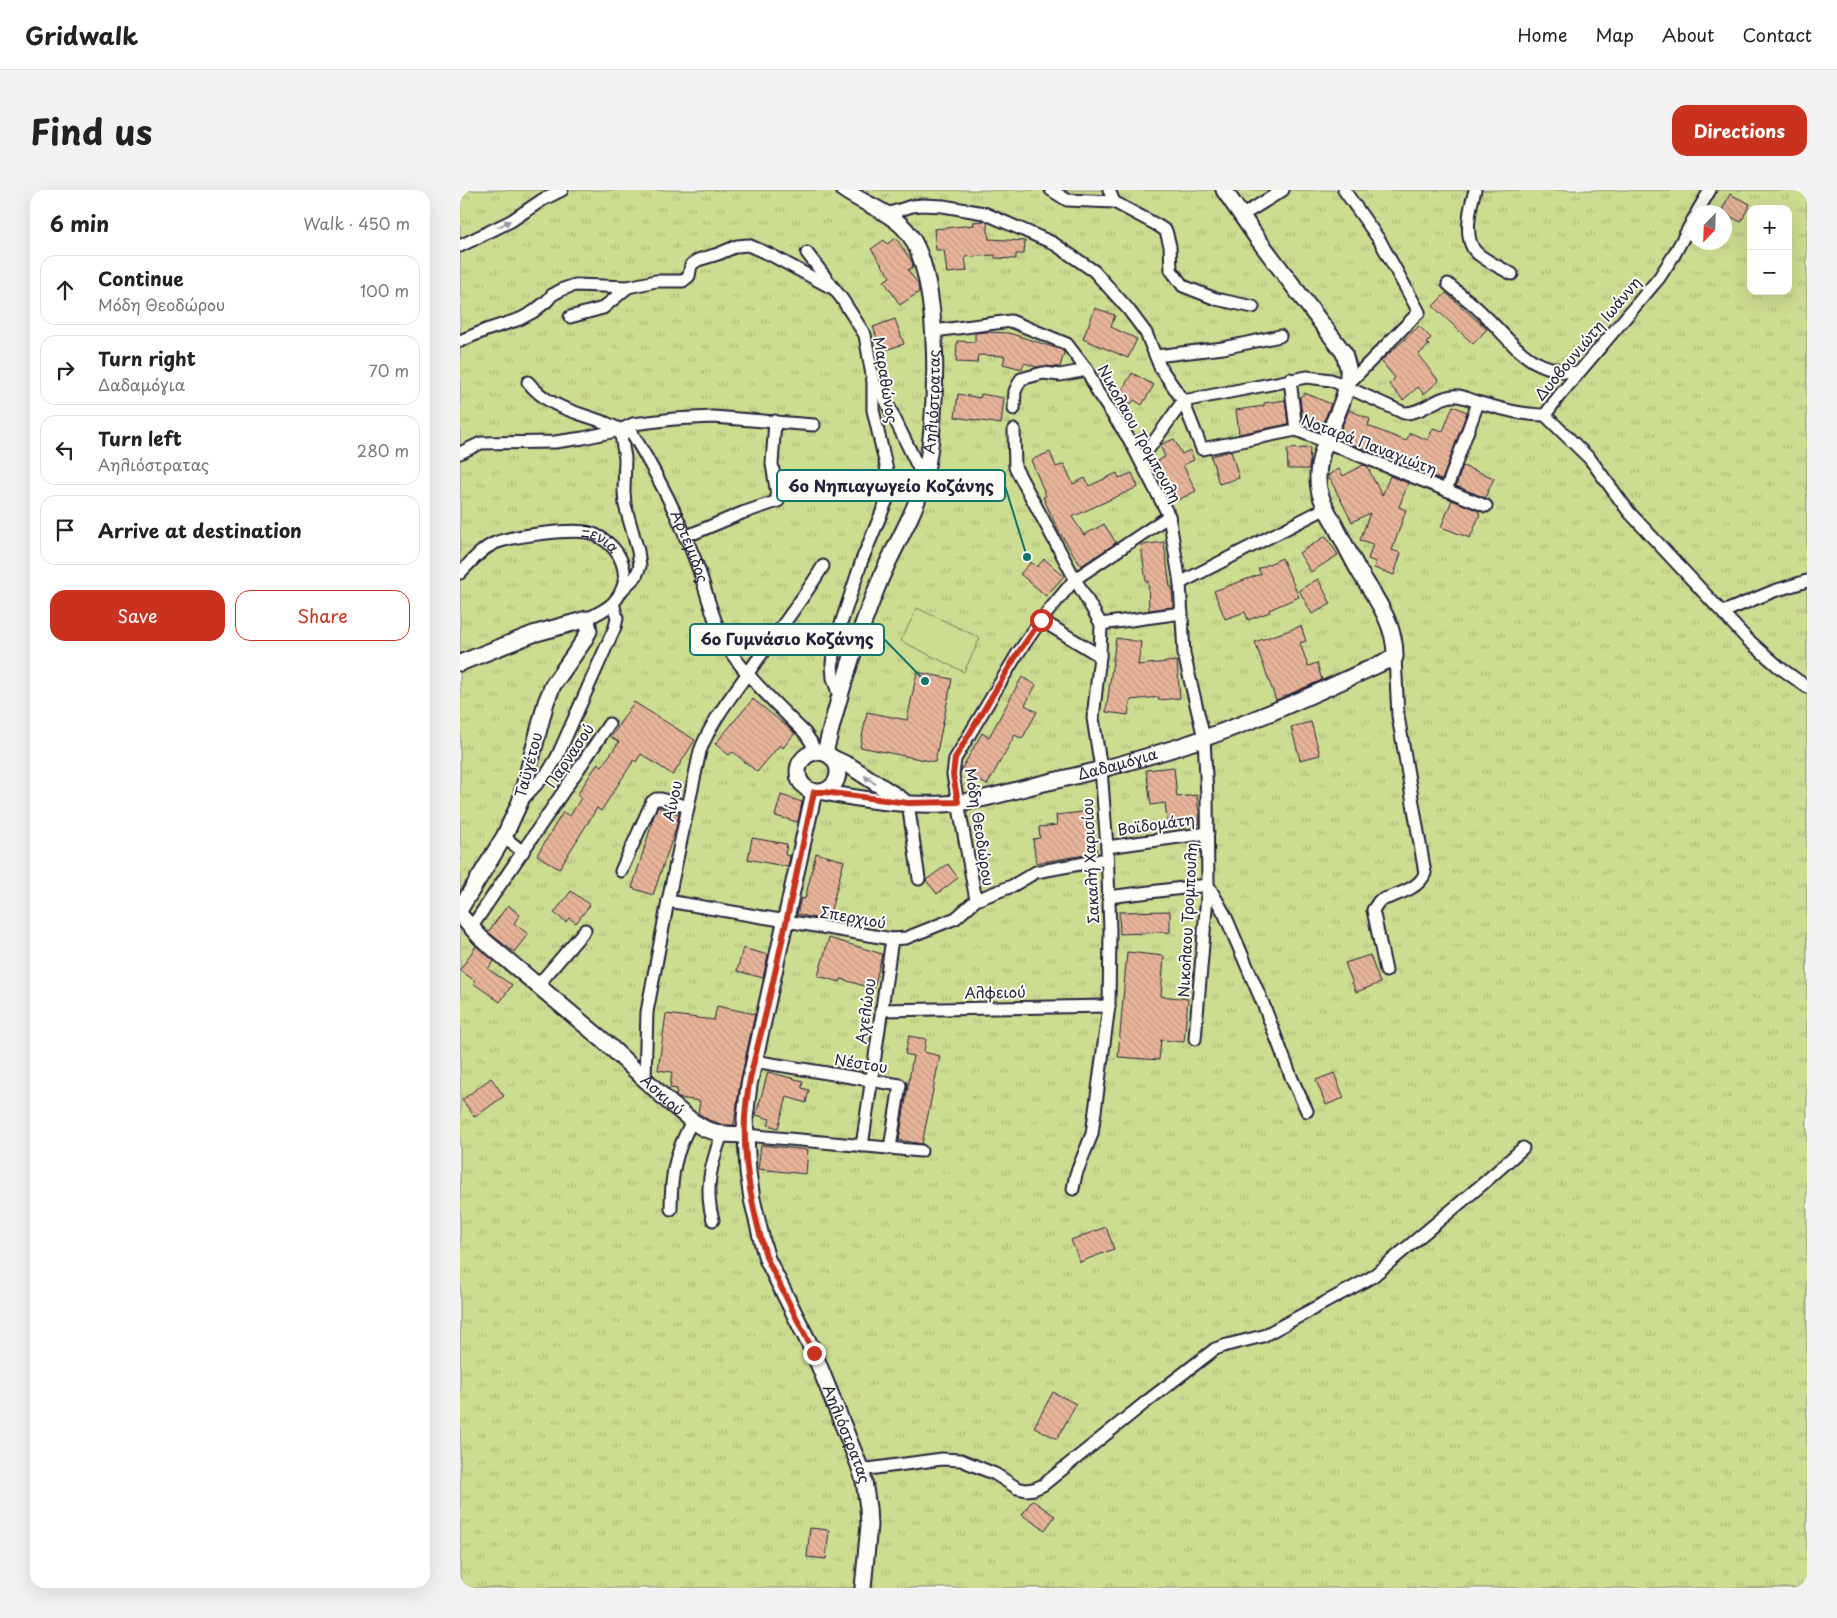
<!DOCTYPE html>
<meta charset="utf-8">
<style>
:root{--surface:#fff;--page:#f2f2f2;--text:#222;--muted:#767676;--line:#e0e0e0;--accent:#c8321e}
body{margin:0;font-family:"Playpen Sans",sans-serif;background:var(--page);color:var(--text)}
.controls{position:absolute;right:15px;top:15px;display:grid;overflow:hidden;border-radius:10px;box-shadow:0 5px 20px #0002}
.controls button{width:45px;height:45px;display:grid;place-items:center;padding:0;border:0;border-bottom:1px solid var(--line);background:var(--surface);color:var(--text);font:25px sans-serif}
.compass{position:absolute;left:1227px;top:15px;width:45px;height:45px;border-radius:50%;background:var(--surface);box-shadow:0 5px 20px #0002;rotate:203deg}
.stop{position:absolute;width:15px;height:15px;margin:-11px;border:4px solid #c8321e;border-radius:50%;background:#fff}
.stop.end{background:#c8321e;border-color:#fff;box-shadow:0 1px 5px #0008}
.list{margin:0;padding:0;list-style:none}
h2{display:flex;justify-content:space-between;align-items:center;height:65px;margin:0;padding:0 20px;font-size:21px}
h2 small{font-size:16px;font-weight:400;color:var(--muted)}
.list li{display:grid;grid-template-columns:32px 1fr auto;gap:15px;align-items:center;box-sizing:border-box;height:70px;margin:0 10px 10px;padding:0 10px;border:1px solid var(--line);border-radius:15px}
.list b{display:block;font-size:19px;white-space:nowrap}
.list p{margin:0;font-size:16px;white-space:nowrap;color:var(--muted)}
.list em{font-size:16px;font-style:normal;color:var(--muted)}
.actions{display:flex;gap:10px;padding:15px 20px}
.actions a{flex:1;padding:11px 0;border:1px solid var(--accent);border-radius:15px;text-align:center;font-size:18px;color:var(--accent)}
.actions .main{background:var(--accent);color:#fff}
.icon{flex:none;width:28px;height:28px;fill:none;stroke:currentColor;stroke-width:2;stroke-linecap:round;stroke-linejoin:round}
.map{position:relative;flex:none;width:1347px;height:1398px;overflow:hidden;border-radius:15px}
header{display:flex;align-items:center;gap:30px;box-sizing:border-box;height:70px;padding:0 25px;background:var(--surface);border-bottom:1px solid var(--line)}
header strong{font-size:24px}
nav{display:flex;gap:28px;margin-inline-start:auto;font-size:18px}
.intro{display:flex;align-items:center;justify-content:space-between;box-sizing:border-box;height:120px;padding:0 30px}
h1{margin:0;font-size:35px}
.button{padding:12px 22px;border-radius:15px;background:var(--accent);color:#fff;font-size:18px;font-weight:700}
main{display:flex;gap:30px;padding:0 30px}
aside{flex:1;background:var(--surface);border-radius:15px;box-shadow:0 5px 20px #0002}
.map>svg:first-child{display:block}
.park{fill:url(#park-tufts);stroke:#777f66;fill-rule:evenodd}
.garden{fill:#ccdc90;stroke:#777f66}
.building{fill:url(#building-back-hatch);stroke:#22223b}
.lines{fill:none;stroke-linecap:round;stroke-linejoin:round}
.street-casing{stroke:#22223b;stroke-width:15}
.secondary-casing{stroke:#22223b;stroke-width:19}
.street{stroke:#fdfcf7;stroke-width:11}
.secondary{stroke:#fdfcf7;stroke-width:15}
.oneway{fill:#9a9aa2}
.route{stroke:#c8321e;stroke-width:6}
.labels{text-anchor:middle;stroke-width:4;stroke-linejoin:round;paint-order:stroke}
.street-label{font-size:15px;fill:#22223b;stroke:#fdfcf7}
.leader{fill:none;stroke:#0f766e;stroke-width:2}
.callout-dot{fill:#0f766e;stroke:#fdfcf7;stroke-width:2}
.callout{fill:#fdfcf7;stroke:#0f766e;stroke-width:2}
.callout-label{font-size:16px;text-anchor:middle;font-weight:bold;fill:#22223b}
</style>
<header>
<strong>Gridwalk</strong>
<nav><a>Home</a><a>Map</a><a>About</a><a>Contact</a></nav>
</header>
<div class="intro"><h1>Find us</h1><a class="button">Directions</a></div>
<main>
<aside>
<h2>6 min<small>Walk · 450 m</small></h2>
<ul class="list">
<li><svg class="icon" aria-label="ahead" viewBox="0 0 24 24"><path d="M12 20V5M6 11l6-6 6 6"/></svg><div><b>Continue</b><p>Μόδη Θεοδώρου</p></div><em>100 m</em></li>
<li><svg class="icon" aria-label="right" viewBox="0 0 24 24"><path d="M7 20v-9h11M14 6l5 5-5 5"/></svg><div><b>Turn right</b><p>Δαδαμόγια</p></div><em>70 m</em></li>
<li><svg class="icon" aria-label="left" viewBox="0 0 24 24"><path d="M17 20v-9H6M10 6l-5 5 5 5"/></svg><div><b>Turn left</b><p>Αηλιόστρατας</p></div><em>280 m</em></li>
<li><svg class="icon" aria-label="arrive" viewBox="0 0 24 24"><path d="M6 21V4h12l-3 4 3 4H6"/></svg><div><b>Arrive at destination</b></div></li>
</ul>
<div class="actions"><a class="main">Save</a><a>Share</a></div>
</aside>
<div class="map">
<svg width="1347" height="1398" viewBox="0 0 1347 1398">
<defs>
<pattern id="park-tufts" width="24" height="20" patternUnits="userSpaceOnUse" patternTransform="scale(1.25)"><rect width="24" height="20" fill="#ccdc90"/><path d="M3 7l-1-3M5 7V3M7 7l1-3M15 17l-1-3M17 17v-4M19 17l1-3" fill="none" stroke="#afbc7d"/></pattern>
<pattern id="building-back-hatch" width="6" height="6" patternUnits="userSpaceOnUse" patternTransform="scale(1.25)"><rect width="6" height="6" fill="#e7b499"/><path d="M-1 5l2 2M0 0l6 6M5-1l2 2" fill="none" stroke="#c69a85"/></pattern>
</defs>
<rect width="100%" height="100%" fill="#fdfcf7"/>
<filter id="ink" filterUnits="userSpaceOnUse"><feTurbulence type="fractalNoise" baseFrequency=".02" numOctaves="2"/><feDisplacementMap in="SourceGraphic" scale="10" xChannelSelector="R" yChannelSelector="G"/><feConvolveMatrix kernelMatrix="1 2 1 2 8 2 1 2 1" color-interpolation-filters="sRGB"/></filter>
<g filter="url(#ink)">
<!-- park -->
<path class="park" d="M0,0H1347V1398H0ZM1291,19H1328V101H1291ZM1234,22H1264V52H1234Z"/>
<!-- garden -->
<path class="garden" d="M457,418L520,448L504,482L441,451Z"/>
<!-- building -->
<path class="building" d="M1270,4L1290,14L1281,32L1261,22Z
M524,31L527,32L529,49L565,51L564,64H556V69L535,68V65L505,67L507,81L487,83L484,60H476L474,39L514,35L513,32Z
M436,48L452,72L453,77L448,80L458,94L459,102L440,115L424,91L430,87L411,59L424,50L427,54Z
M986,103L1027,139L1013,154L973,116Z
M635,118L655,125L651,137L677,149L668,168L623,149Z
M435,129L444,154L422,161L413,137Z
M959,136L971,148L966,153L969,155L958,165L979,191L964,204L958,197L943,210L929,194L935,188L921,171Z
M525,142L549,143L602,160L604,163L600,177L584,176L577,177L564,173L562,179L543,174L545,166L518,165L517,173L496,172L497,151L515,152V143Z
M672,183L694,195L682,215L674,210L671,214L658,207Z
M845,203L871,214L860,241L843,235L840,207Z
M498,204L520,208L521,204L544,208L541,234L495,227Z
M825,210L828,234L779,244L776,220L804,216V213Z
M993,216L1007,222L982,290L877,248L889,220L910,229L908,236L946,251L950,243L968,250L973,238L983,241Z
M714,249L722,264L730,260L734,270L723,275L736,301L716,311L703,285L700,286L694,273L705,267L700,255Z
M850,258L849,279H828L827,259Z
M771,261L779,288L759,294L751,266Z
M590,262L596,277L604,274L613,294L625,288L629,296L657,283L659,288L672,283L678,297L612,327L624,345L644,334L656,353L621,376L598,340L583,307L586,306L571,270Z
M903,275L907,276L922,306L930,286L948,293L939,317L946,320L932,360L941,363L934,385L914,378L916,372L908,369L913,354L900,350L910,323L892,332L868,285L879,279L883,286Z
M1003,276L1034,288L1025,308L996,296Z
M992,310L1019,321L1018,323L1020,324L1010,348L981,337Z
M866,346L878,365L851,382L839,363Z
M704,352L710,397H712L713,417L689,420L688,391L686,392L681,355Z
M822,368L839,407L809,420L810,422L788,430L785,422L765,429L754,401L801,384L798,379Z
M584,369L604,386L586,406L560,384L571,372L577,377Z
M858,389L871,414L852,424L839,400Z
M841,436L846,451L840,453L848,476L857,473L862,490L816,510L795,452Z
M656,448L681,452L678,475L717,471L720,508L699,510V507L671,510L668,525L646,522Z
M457,482L492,489L475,572L400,557L407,522L447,530Z
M562,487L576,495L565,515L577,522L562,549L555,545L527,595L501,580L522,543L529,547Z
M293,509L335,543L323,558L320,555L297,582L273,562L269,565L255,554Z
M174,512L235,550L213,585L181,564L176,572L174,570L141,621L137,618L99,679L77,665L103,622L110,626L121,608L117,605L138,573L142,576L159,552L151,547Z
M851,532L860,565L840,570L831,537Z
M714,577L717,607L737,605L740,634L708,638L705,613L691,615L686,580Z
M321,605L342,612L338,632L315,626Z
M198,617L219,624L216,638L193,705L172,698L192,633H191Z
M632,621L637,663L576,673L573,649L580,648L579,637L597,635L596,625Z
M292,648L327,654L325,665L330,666L328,677L288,669Z
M356,663L384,671L368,731L337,724L341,708L345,709Z
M488,674L498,688L477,704L466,690Z
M111,701L130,715L116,733L109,728L106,732L94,723Z
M48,715L60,725L54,733L68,744L54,762L28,742Z
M710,721V742L660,744L659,722Z
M369,748L422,764L414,799L381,789L380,792L358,786Z
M16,756L34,771L28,779L52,795L40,812L13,793L15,791L0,780Z
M283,758L308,765L303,788L277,781Z
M667,762L704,766L701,806L728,809L724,852L701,850L699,870L658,867Z
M910,765L920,793L896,802L885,773Z
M257,816L295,824L280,893L274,935H264L249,930L238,923L240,911L218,908L216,906L217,899L210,898L212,882L198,880L206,824L254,830Z
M449,846L466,849L464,862L480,866L462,954L439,950L453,866L445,864Z
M308,882L343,891L342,898L349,900L346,913L327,907L318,938L308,935L310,929L296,925Z
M874,883L884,908L866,915L856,890Z
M31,888L44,906L15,927L2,910Z
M301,955L348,960L346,984L298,979Z
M646,1037L654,1059L620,1072L611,1050Z
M593,1202L616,1214L597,1249L574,1237Z
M572,1310L595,1326L585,1340L562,1325Z
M350,1338L369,1340L366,1369L347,1367Z"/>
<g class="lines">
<!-- street casing -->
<g class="street-casing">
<g id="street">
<path d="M591,0L607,10L654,12L697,35L706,41L710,56L711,80L723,96L756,109L793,117"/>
<path d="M649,0L654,12"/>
<path d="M884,0L920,51L959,122L886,196"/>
<path d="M1015,0C1010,17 1002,51 1018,64C1028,72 1041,78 1052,84"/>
<path d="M1237,22L1250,0"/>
<path d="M427,24L452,16L463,15L483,16L524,23L593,53L634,81L668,119L686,143L700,177L723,211L742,259L836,240L1026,316"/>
<path d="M781,26L823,0"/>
<path d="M0,56L51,31L82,10L102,0"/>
<path d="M347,63L382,109L405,145L413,191V220L430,293L429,305L402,370L374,455L372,474L373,488L379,506"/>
<path d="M988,94C998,103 1010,111 1020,121C1057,155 1062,178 1118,183"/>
<path d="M110,127L143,118L168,97"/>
<path d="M474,141L551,131L607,154L627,180L638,203L669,249L709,326L720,393L724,464L744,548L747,606L748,695L735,849"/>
<path d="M0,151L26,140L60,129L73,122L87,111L92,105L103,99L115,95L168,97L196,91H223L229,86L231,75L238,70L258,64L277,56L288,55L311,65L370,97"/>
<path d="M696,166L763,158L820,146"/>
<path d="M830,189L836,240"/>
<path d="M413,191L425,209L464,289"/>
<path id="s1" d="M68,192C88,218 118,222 146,233C155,237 162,241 172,243C197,284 219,327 236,372C247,401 253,435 270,461C288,488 321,519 345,543L351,552L355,562"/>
<path d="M723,211L847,187L871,190L944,223C963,224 979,204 998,206C1006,207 1013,211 1020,213C1042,219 1063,225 1085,225"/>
<path d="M554,219L555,201L561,189L583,183L600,185L627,180"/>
<path d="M1085,225L1130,269L1169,322L1287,449L1319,477L1347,497"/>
<path d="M1085,225L1099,206L1199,88L1214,65L1234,28"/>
<path d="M160,240L165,268L164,301L165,315L178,361L180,376L176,386L161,401"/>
<path d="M554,240L555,277L615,389L641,434L640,466L633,528L641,579L647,657L650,741L649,816L632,944L616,984L613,999"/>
<path d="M0,263L21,253L95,252L123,248L160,240L173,234L214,229L253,227L354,235"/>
<path d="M685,264L723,211"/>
<path d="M986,300L1018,213"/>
<path d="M225,347L282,323L318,311L312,274L315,231"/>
<path id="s2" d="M0,383C10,373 21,359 35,353C51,346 113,338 130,343C160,352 177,388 153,413C146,420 136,424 127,429"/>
<path d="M720,393L866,318"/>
<path d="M1263,422L1314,401L1347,391"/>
<path d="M581,430L640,466"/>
<path d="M641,434L722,423"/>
<path d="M60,612L88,582L97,567L155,437L157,428L153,413"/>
<path d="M448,613L459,689"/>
<path d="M44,647L63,662"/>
<path d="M647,657L748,643"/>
<path d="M161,681L192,612L196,609H201L228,617"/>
<path d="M648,707L748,695L765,725L804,816L832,889L847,921"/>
<path d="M516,710L493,585L495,569L556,466L581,430L615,389L709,326"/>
<path d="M208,711L432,749L446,748L496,728L516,710L552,696L576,682L647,669"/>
<path d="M11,738L149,534"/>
<path d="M926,781L913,720L919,711C934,705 959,700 965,683L938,526L935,467"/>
<path d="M78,795L125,740"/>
<path d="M421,820L649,816"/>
<path d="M294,871L440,895L430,958"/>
<path d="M185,888L187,822L208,711L240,561C251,532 270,508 288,483C313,447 341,413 363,376"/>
<path d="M286,945L461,961"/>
<path d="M402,956L432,749"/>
<path d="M211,1019C211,983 215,963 232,931"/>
<path d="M253,1030C244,1000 251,974 262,944"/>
<path d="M401,1280L482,1269L501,1270L535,1284L557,1298L566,1300L574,1299L583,1295L686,1212L755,1159L767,1155L803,1146L912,1087L1025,992L1063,958"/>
</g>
</g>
<!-- secondary casing -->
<g class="secondary-casing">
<g id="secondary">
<path d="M0,473L73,444L127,429L129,441L123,452L93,495L86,512L60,612L44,647L0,719"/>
<circle cx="358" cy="582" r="20"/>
<path id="s3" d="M365,563C379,504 397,446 420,390C434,356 455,325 464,289C478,235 483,91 449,44C434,23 406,15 384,0"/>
<path d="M373,568L390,576L442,610"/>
<path id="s4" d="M354,602L289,895L285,928L288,982L292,1009L303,1055L307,1069L354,1163L399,1275L404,1291L408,1318L409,1335L403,1398"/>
<path id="s5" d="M364,602C403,610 445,616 484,614C517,612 549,602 580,594C626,584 671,572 715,558C791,534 863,500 935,467C936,435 915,407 899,381C890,365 882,349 874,333C868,323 861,311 859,299C851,257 891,216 888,178C887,173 885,168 884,163L797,48L764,0"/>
<path id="s6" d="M0,725L21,748L144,851L209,912L232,931L245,939L262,944L286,945"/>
</g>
</g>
<!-- street -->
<use href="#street" class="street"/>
<!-- secondary -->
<use href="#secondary" class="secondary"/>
</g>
<!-- one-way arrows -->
<defs><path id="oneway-solid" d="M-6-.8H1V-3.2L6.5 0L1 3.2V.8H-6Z" transform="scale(1.25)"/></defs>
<g class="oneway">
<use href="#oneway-solid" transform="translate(44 34) rotate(-27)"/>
<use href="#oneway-solid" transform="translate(410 590) rotate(-144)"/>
</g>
</g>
<g class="lines" filter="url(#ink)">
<!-- route -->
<path class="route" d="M354,1163L307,1069C293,1024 283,975 285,928C287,887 301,848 309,809C325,740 339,671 354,602H364L448,613L498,612L493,585L495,568L556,466L581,430"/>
</g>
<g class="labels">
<!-- street labels -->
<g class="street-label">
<text transform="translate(1128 149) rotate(-50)" y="5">Δυοβουνιώτη Ιωάννη</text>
<text transform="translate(425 190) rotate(81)" y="5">Μαραθώνος</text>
<text dy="5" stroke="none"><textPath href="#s3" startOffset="370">Αηλιόστρατας</textPath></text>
<text transform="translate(679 244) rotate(61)" y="5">Νικολαου Τρομπουλη</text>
<text transform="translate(909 255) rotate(21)" y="5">Νοταρά Παναγιώτη</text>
<text dy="5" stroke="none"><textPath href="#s2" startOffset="154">Ξενία</textPath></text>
<text dy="5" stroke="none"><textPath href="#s1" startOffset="245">Αρτέμιδος</textPath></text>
<text transform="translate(110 566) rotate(-56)" y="5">Παρνασού</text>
<text dy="5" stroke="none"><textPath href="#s5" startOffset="299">Δαδαμόγια</textPath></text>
<text transform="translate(69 575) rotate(-75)" y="5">Ταϋγέτου</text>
<text transform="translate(213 611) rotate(-78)" y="5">Αίνου</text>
<text transform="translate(696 635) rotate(-8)" y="5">Βοϊδομάτη</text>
<text transform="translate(519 637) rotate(81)" y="5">Μόδη Θεοδώρου</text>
<text transform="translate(631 671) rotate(-93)" y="5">Σακαλή Χαρισίου</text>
<text transform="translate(393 728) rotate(10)" y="5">Σπερχιού</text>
<text transform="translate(728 730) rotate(-87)" y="5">Νικολαου Τρομπουλη</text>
<text transform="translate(535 803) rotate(-1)" y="5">Αλφειού</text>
<text transform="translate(406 821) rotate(-82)" y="5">Αχελώου</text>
<text transform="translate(401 874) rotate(9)" y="5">Νέστου</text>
<text dy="5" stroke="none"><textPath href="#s6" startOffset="271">Ασκιού</textPath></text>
<text dy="5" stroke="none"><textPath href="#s4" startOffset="669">Αηλιόστρατας</textPath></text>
</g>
</g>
<!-- callouts -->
<path class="leader" d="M567 367L545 296M465 491L424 449"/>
<g class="callout-dot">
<circle cx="567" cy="367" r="5"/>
<circle cx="465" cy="491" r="5"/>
</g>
<g class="callout">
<rect x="317" y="280" width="228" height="31" rx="5"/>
<rect x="230" y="434" width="194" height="31" rx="5"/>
</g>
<g class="callout-label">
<text x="431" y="302">6ο Νηπιαγωγείο Κοζάνης</text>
<text x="327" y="455">6ο Γυμνάσιο Κοζάνης</text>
</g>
</svg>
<div class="controls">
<button>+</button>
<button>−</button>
</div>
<svg class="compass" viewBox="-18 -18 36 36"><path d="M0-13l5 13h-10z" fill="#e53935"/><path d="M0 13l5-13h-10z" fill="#767676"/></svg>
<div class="stop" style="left:581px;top:430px"></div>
<div class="stop end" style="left:354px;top:1163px"></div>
</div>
</main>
